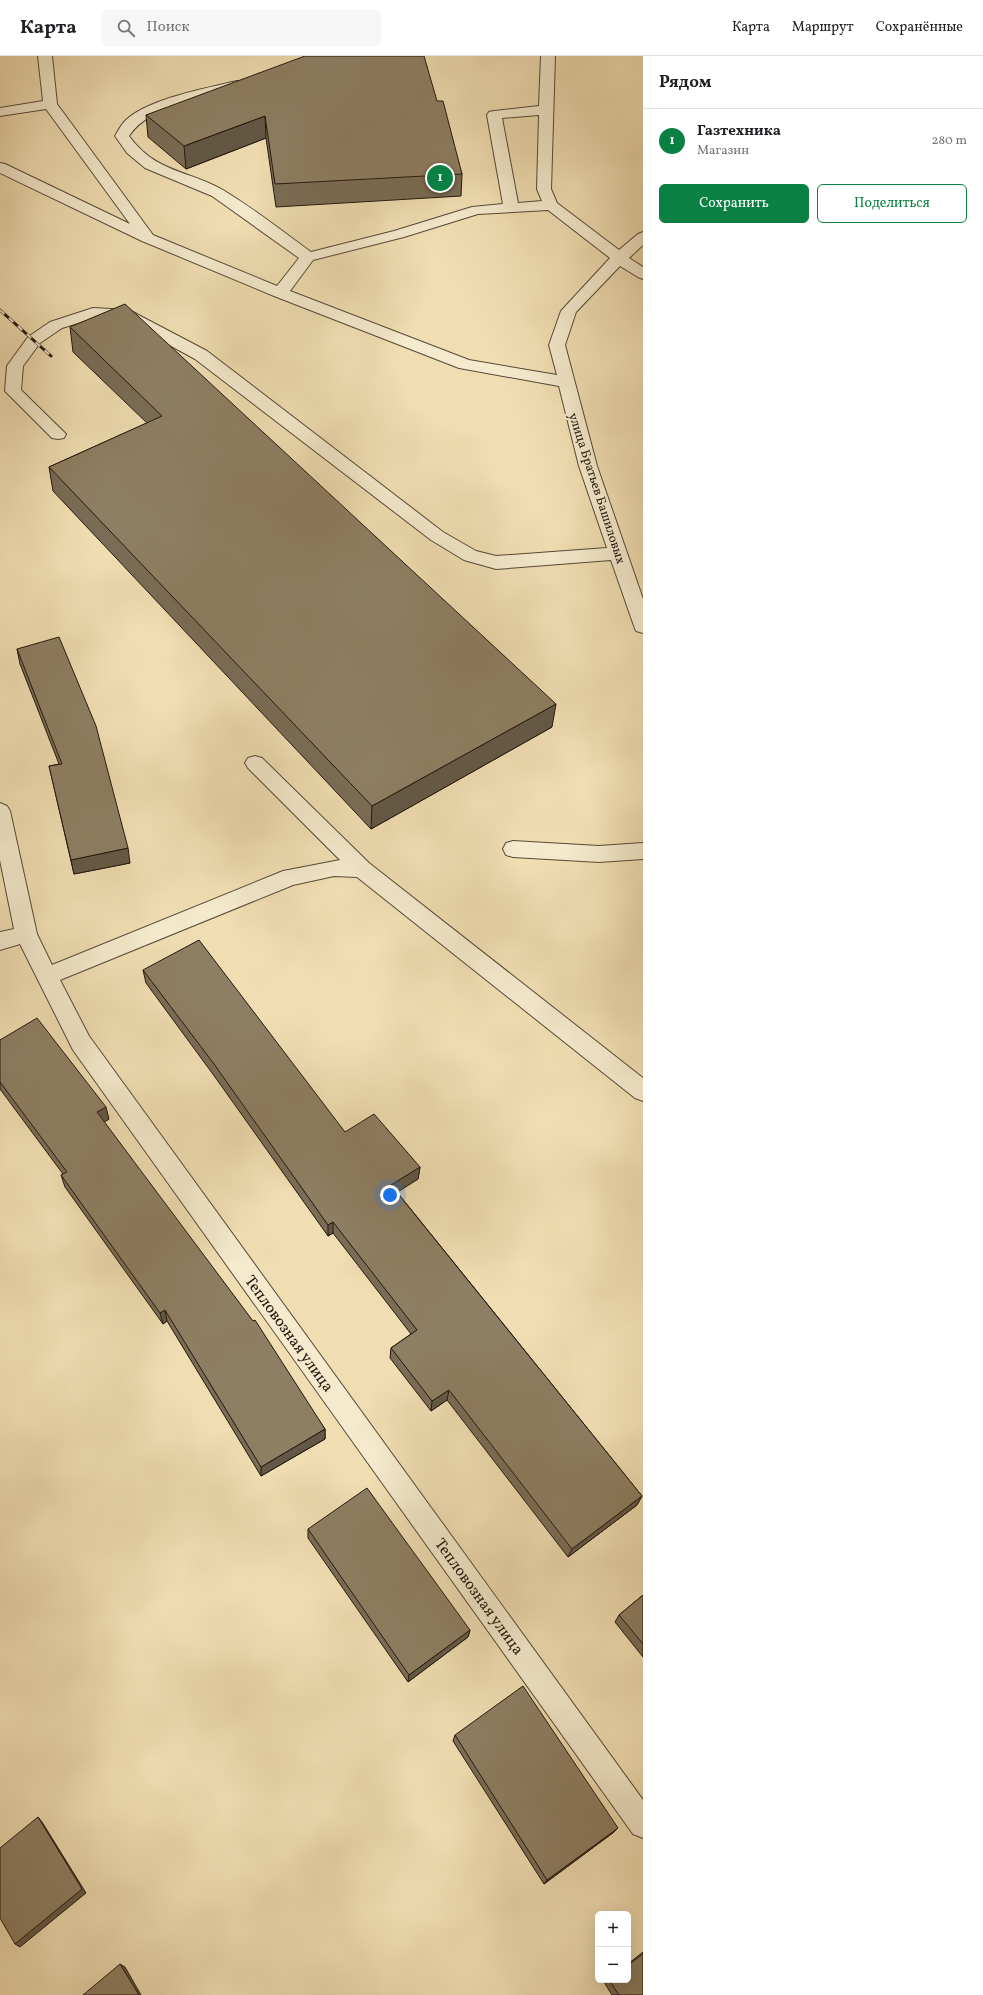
<!DOCTYPE html>
<html lang="ru">
<meta charset="utf-8">
<style>
:root{--surface:#fff;--page:#f6f6f6;--text:#202124;--muted:#757577;--line:#e0e0e0;--accent:#0b8043}
body{margin:0;font-family:Vollkorn,serif;background:var(--page);color:var(--text)}
.controls{position:absolute;right:12px;bottom:12px;display:grid;overflow:hidden;border-radius:6px;box-shadow:0 4px 16px #0002}
.controls button{width:36px;height:36px;display:grid;place-items:center;padding:0;border:0;border-bottom:1px solid var(--line);background:var(--surface);color:var(--text);font:20px sans-serif}
.you{position:absolute;left:390px;top:1139px;width:14px;height:14px;margin:-10px;border:3px solid #fff;border-radius:50%;background:#1a73e8;box-shadow:0 0 0 6px #1a73e833}
.badge{display:grid;place-items:center;width:26px;height:26px;border-radius:50%;background:var(--accent);color:#fff;font-size:13px;font-weight:700}
.pin{position:absolute;translate:-50% -50%;border:2px solid #fff;box-shadow:0 1px 4px #0006}
.list{margin:0;padding:0;list-style:none}
h2{display:flex;justify-content:space-between;align-items:center;height:52px;margin:0;padding:0 16px;font-size:17px}
h2 small{font-size:13px;font-weight:400;color:var(--muted)}
.list li{display:grid;grid-template-columns:26px 1fr auto;gap:12px;align-items:center;box-sizing:border-box;height:64px;padding:0 16px;border-top:1px solid var(--line)}
.list b{display:block;font-size:15px;white-space:nowrap}
.list p{margin:0;font-size:13px;white-space:nowrap;color:var(--muted)}
.list em{font-size:13px;font-style:normal;color:var(--muted)}
.actions{display:flex;gap:8px;padding:12px 16px}
.actions a{flex:1;padding:9px 0;border:1px solid var(--accent);border-radius:6px;text-align:center;font-size:14px;color:var(--accent)}
.actions .main{background:var(--accent);color:#fff}
.icon{flex:none;width:22px;height:22px;fill:none;stroke:currentColor;stroke-width:2;stroke-linecap:round;stroke-linejoin:round}
.map{position:relative;flex:none;width:643px;height:1939px;overflow:hidden}
header{display:flex;align-items:center;gap:24px;box-sizing:border-box;height:56px;padding:0 20px;background:var(--surface);border-bottom:1px solid var(--line)}
header strong{font-size:19px}
nav{display:flex;gap:22px;margin-inline-start:auto;font-size:14px}
.search{width:280px;height:36px;background:var(--page);display:flex;align-items:center;gap:10px;box-sizing:border-box;padding:0 14px;border-radius:6px;color:var(--muted);font-size:15px}
main{display:flex}
aside{flex:1;background:var(--surface)}
.map>svg:first-child{display:block}
.lines{fill:none;stroke-linecap:round;stroke-linejoin:round}
.minor-casing{stroke:#564937;stroke-width:2}
.minor{fill:#f5eacd;fill-rule:evenodd}
.rail-casing{stroke:#23170e;stroke-width:3}
.rail{stroke:#f5eacd;stroke-width:2;stroke-dasharray:6;stroke-linecap:butt}
.wall{fill:#7a6c55;stroke:#23170e}
.shaded-wall{fill:#635845;stroke:#23170e}
.building{fill:#8e7e63;stroke:#23170e}
.labels{text-anchor:middle;stroke-width:4;stroke-linejoin:round;paint-order:stroke}
.far-street-label{font-size:13px;fill:#23170e;stroke:#f5eacd}
.street-label{font-size:16px;fill:#23170e;stroke:#f5eacd}
</style>
<header>
<strong>Карта</strong>
<div class="search"><svg class="icon" aria-label="search" viewBox="0 0 24 24"><circle cx="10" cy="10" r="6"/><path d="M15 15l6 6"/></svg>Поиск</div>
<nav><a>Карта</a><a>Маршрут</a><a>Сохранённые</a></nav>
</header>
<main>
<div class="map">
<svg width="643" height="1939" viewBox="0 0 643 1939">
<rect width="100%" height="100%" fill="#f0deb2"/>
<filter id="stains"><feTurbulence type="fractalNoise" baseFrequency=".005" numOctaves="4"/><feColorMatrix values="0 0 0 0 .2 0 0 0 0 .09 0 0 0 0 .02 0 0 0 .5 -.17"/></filter>
<radialGradient id="worn" r=".72"><stop offset=".6" stop-color="#630" stop-opacity="0"/><stop offset="1" stop-color="#630" stop-opacity=".3"/></radialGradient>
<g class="lines">
<!-- minor casing -->
<g class="minor-casing">
<path id="minor" d="M38,0H52L57,48L153,179L277,230L299,202L212,140L145,112L127,97L115,80C118,75 121,69 125,65C147,43 207,32 237,25L242,26L244,29L242,32C207,41 150,48 129,80C156,117 188,114 223,134C253,152 282,175 311,196L394,175L472,151L503,148L487,59L489,56L494,55L539,50L541,0H555L551,133L557,147L619,194L638,178L643,176V189L629,202L643,211V223L638,221L620,210L576,256L565,289L597,410L643,543V577L636,575L634,570L611,504L496,513L464,504L431,484L195,303L120,262H94L62,272L40,287L23,310L21,334L66,378L64,382L58,383L52,382L5,335L7,310L28,281L50,266L93,252L129,254L207,295L443,476L476,495L496,500L607,492L579,410L559,330L459,312L274,240L142,185L0,117V107L5,108L130,168L46,53L0,60V52L43,45ZM539,59L537,133L542,145L518,147L502,62ZM548,154L610,202L561,255L549,289L557,319L469,304L290,235L313,204L404,181L478,158Z
M255,700L262,702L369,807L643,1022V1045L635,1042L357,821L334,820L293,829L60,924L89,980L643,1744V1782L633,1778L73,994L20,888L0,894V876L14,873L0,804V747L7,750L10,755L37,878L52,909L283,815L340,804L248,712L245,707L248,702Z
M513,785L599,790L643,787V803L599,806L513,801L506,799L503,793L506,787Z"/>
</g>
<!-- minor -->
<use href="#minor" class="minor"/>
<!-- rail casing -->
<g class="rail-casing">
<path id="rail" d="M0,254L51,300"/>
</g>
<!-- rail -->
<use href="#rail" class="rail"/>
</g>
<!-- wall -->
<path class="wall" d="M437,45L462,118L461,140L276,151L266,82L186,113L148,81L146,59Z
M70,271L552,671L371,773L53,435L49,411L147,367L73,296Z
M17,593L130,807L74,818L49,710L59,708L20,608Z
M143,914L345,1076L420,1111L418,1123L397,1136L642,1440L637,1449L568,1501L447,1344L431,1355L390,1302L391,1292L411,1278L333,1177L328,1180L215,1021L146,927Z
M0,984L109,1063L104,1066L325,1373V1383L261,1420L167,1265L163,1268L65,1131L61,1119L63,1118L0,1033Z
M308,1473L470,1574L468,1581L408,1626L308,1482Z
M643,1539V1601L615,1566L619,1559Z
M455,1679L614,1776L544,1828L453,1685Z
M643,1896V1939H612L604,1926L607,1924H628V1908Z"/>
<!-- shaded-wall -->
<path class="shaded-wall" d="M265,60L266,82L186,113L184,90Z
M556,648L552,671L371,773L372,750Z
M128,792L130,807L74,818L71,804Z
M106,1051L109,1063L100,1069L97,1056Z
M420,1111L418,1123L390,1141L391,1129Z
M333,1166V1177L328,1180V1169Z
M165,1254L167,1265L163,1268L160,1257Z
M449,1334L447,1344L431,1355L432,1345Z
M325,1373V1383L261,1420V1411Z
M642,1440L637,1449L568,1501L572,1493Z
M470,1574L468,1581L408,1626L409,1619Z
M38,1761L42,1766L86,1837L20,1891L15,1888Z
M618,1772L614,1776L544,1828L547,1824Z
M120,1908L125,1911L141,1939H139Z"/>
<!-- building -->
<path class="building" d="M305,0H424L437,45H443L462,118L275,128L265,60L184,90L146,59Z
M125,248L556,648L372,750L49,411L162,360L70,271Z
M59,581L96,670L128,792L71,804L49,710L62,708L17,593Z
M199,884L345,1076L374,1058L420,1111L391,1129L642,1440L572,1493L449,1334L432,1345L391,1292L417,1274L333,1166L328,1169L214,1008L143,914Z
M37,962L106,1051L97,1056L253,1265L255,1264L325,1373L261,1411L165,1254L160,1257L61,1119L67,1116L0,1026V984Z
M367,1432L470,1574L409,1619L308,1473Z
M643,1539V1588L619,1559Z
M523,1630L618,1772L547,1824L455,1679Z
M38,1761L82,1833L15,1888L0,1862V1792Z
M643,1898V1939H619L609,1924H628V1909Z
M120,1908L139,1939H83Z"/>
<g class="labels">
<!-- far-street labels -->
<g class="far-street-label">
<text transform="translate(598 432) rotate(72)" y="5">улица Братьев Башиловых</text>
</g>
<!-- street labels -->
<g class="street-label">
<text transform="translate(290 1277) rotate(54)" y="6">Тепловозная улица</text>
<text transform="translate(480 1540) rotate(54)" y="6">Тепловозная улица</text>
</g>
</g>
<rect width="100%" height="100%" filter="url(#stains)"/>
<rect width="100%" height="100%" fill="url(#worn)"/>
</svg>
<div class="controls">
<button>+</button>
<button>−</button>
</div>
<div class="you"></div>
<div class="pin badge" style="left:440px;top:122px">1</div>
</div>
<aside>
<h2>Рядом<small></small></h2>
<ul class="list">
<li><span class="badge">1</span><div><b>Газтехника</b><p>Магазин</p></div><em>280 m</em></li>
</ul>
<div class="actions"><a class="main">Сохранить</a><a>Поделиться</a></div>
</aside>
</main>
